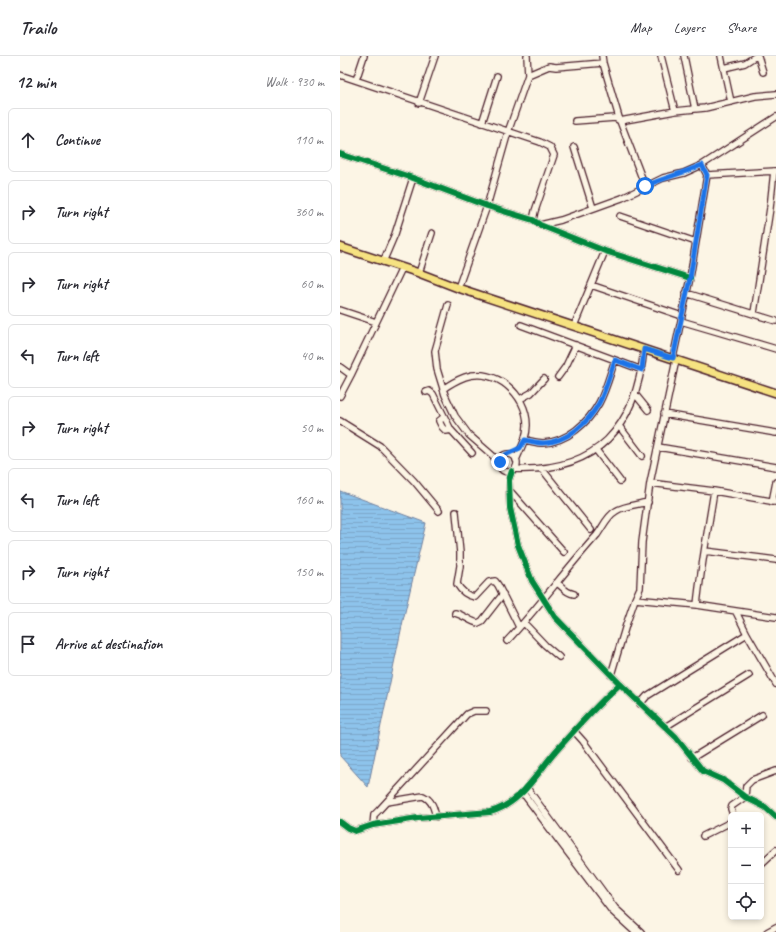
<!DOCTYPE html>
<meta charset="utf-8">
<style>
:root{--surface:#fff;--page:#f2f2f3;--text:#2b2b33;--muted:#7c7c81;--line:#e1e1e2}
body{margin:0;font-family:Caveat,sans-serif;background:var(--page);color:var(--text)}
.controls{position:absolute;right:12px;bottom:12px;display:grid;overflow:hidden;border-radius:6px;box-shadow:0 2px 6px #0003}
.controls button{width:36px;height:36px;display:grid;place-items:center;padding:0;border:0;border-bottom:1px solid var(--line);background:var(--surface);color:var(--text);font:20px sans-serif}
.stop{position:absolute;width:12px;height:12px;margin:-9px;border:3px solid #1a73e8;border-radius:50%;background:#fff}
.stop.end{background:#1a73e8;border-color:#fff;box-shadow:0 1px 4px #0008}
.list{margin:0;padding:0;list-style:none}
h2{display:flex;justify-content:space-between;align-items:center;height:52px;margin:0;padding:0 16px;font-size:17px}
h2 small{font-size:13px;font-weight:400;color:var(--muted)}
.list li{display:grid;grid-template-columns:26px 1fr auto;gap:12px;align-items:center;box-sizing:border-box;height:64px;margin:0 8px 8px;padding:0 8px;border:1px solid var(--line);border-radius:6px}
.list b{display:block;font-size:15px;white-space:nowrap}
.list em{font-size:13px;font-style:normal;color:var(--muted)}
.icon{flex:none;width:22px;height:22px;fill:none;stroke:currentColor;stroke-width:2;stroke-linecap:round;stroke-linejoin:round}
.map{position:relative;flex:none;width:436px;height:876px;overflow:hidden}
header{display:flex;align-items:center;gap:24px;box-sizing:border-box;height:56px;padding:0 20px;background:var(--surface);border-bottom:1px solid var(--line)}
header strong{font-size:19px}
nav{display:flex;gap:22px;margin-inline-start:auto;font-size:14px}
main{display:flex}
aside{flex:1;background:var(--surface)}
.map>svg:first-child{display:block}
.water{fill:url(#water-rules);stroke:#72819e}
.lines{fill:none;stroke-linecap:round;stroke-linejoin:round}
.minor-casing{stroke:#4a1f2b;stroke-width:8}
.major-casing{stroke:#4a1f2b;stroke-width:10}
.minor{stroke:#fcf5e5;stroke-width:5.5}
.major{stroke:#f6e281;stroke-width:7}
.cycleway-casing{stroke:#fcf5e5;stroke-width:8}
.cycleway{stroke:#00873e;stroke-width:6}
.route{stroke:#1a73e8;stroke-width:5}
</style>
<header>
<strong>Trailo</strong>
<nav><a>Map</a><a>Layers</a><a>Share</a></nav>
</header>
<main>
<aside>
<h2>12 min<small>Walk · 930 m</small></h2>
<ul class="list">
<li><svg class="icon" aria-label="ahead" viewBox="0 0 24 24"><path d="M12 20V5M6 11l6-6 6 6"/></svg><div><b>Continue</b></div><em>110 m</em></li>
<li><svg class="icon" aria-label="right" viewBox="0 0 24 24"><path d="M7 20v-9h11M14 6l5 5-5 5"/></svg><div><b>Turn right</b></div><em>360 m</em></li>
<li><svg class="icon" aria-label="right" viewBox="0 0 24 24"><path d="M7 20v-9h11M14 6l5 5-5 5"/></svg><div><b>Turn right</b></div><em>60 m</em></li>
<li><svg class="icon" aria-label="left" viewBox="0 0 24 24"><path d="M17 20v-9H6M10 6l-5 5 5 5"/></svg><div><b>Turn left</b></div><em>40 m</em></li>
<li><svg class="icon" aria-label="right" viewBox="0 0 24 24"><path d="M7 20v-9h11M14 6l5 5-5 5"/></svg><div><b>Turn right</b></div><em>50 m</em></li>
<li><svg class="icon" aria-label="left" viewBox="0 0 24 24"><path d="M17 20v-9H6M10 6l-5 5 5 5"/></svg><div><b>Turn left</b></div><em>160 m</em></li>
<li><svg class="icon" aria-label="right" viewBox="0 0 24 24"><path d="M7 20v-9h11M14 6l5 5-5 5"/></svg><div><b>Turn right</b></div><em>150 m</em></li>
<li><svg class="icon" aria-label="arrive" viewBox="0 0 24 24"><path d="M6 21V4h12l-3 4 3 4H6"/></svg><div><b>Arrive at destination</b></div></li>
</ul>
</aside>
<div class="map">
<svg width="436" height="876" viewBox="0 0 436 876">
<defs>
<pattern id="water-rules" width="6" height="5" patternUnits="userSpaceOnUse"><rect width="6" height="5" fill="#8dc3eb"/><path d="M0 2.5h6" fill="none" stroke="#7ba7ca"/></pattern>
</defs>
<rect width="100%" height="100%" fill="#fcf5e5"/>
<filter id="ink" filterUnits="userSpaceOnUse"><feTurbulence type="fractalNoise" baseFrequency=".025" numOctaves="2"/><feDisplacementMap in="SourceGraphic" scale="8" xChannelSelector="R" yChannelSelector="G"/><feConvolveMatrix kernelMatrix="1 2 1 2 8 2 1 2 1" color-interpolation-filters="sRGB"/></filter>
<g filter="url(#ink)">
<!-- water -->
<path class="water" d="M0,435L86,467L64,560L28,731L0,700Z"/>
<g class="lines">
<!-- minor casing -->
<g class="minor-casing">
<path id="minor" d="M262,0L263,7L280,65L305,130
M321,0L335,55
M344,0L355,53
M381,0L391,46
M418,0L423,16
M384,12L405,7L416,0
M0,19L200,86L210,91L214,99L195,155L193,164
M188,19L209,10L216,11L263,7
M16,24L24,0
M79,47L95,0
M235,65L275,62L280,65L335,55L365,52L415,40L436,38
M142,67L157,20
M234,91L253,152
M0,98L73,122L147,150L193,164L200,169L265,195L350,222
M367,119L436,115
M147,150L168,76L188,19L187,0
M280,160L356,186
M200,169L221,164L282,142L323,122L344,117L362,109
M43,206L55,178L73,122
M79,217L92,177
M251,229L342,260
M118,232L147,150
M346,237L436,265
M108,249L95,295L97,313L105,339L115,360L129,379L152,399L160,408
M0,254L36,266
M414,257L430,152L434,115
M341,265L436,293
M181,269L302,314
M234,270L265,195
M333,302L350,222L367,119L362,109L436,61
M0,311L11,319
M218,321L226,310L236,289
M103,333C110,328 117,324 125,321C155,311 187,338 187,369C187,382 181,392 176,404
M86,336L89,335L93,338L111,374L132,397
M295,338L308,354
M0,340L11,319L62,212
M180,343L191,337L204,323
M324,358L436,377
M104,361L99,365L102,371L106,375L111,374
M0,365L40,390L74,425L99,455
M279,370L302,400
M185,384C191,385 197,387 203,387C227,386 248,367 259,347C266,334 270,318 275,304
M318,391L436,411
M256,394L280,425
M159 407a9 9 0 1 1 18 0a9 9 0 1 1-18 0Z
M175,413C257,416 296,372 304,293
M202,413L251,474
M172,415L169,424L170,452L178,489L192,525L215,561L280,628L336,681L363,715L383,724L405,741L425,751L436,761
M310,427L374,435L436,446
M170,435L224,496
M432,446L436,426
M116,456L120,497V510L117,528C121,535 127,540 135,541L149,526L155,525L158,529L179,571
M365,495L436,504
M216,527C224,530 223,536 234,538
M295,543L357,549L436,561
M357,549C361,511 368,473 374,435
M396,556L407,578L436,628
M115,557C124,559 131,566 138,567L142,565L163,538
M184,567L205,589L219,601
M167,585C199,551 226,513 257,479C263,471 267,460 276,455C283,450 300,448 308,446
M271,619L286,569L295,543L300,532L302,486L310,427L336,304
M300,648L307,640L407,578
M325,671L409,619
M234,675L243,685L339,814
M352,702L422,659
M187,732L275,852L301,876
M183,737L272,855L295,876
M47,746L83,740C92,744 94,752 96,761
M393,759L391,753L392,750L405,741L406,730L412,724L436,715
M0,766L8,772L15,775L33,769L78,762L150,756C181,748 196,718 216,695C236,672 257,649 280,628
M33,769L34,759L39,754L127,658L134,655H146
M363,780L391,766
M421,808L436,794
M427,876L436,871"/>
</g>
<!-- major casing -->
<g class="major-casing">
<path id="major" d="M0,191L79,217L118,232L436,337"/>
</g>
<!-- minor -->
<use href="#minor" class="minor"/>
<!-- major -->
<use href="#major" class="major"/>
<!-- cycleway casing -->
<g class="cycleway-casing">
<path id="cycleway" d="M0,98L73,122L147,150L193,164L200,169L265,195L350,222
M172,415L169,424L170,452L178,489L192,525L215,561L280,628L336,681L363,715L383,724L405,741L425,751L436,761
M0,766L8,772L15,775L33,769L78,762L150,756C181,748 196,718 216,695C236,672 257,649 280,628"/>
</g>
<!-- cycleway -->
<use href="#cycleway" class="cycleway"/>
</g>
</g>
<g class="lines" filter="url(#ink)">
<!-- route -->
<path class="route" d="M160,406L163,400L180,392L185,384C191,385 197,387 203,387C227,386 248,367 259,347C266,334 270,318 275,304L302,314L304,293L333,302L350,222L367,119L362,109C343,117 324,122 305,130"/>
</g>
</svg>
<div class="controls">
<button>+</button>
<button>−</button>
<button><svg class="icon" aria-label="locate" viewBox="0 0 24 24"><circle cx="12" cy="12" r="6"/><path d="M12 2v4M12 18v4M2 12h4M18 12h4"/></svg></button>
</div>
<div class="stop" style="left:305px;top:130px"></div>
<div class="stop end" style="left:160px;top:406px"></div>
</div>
</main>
